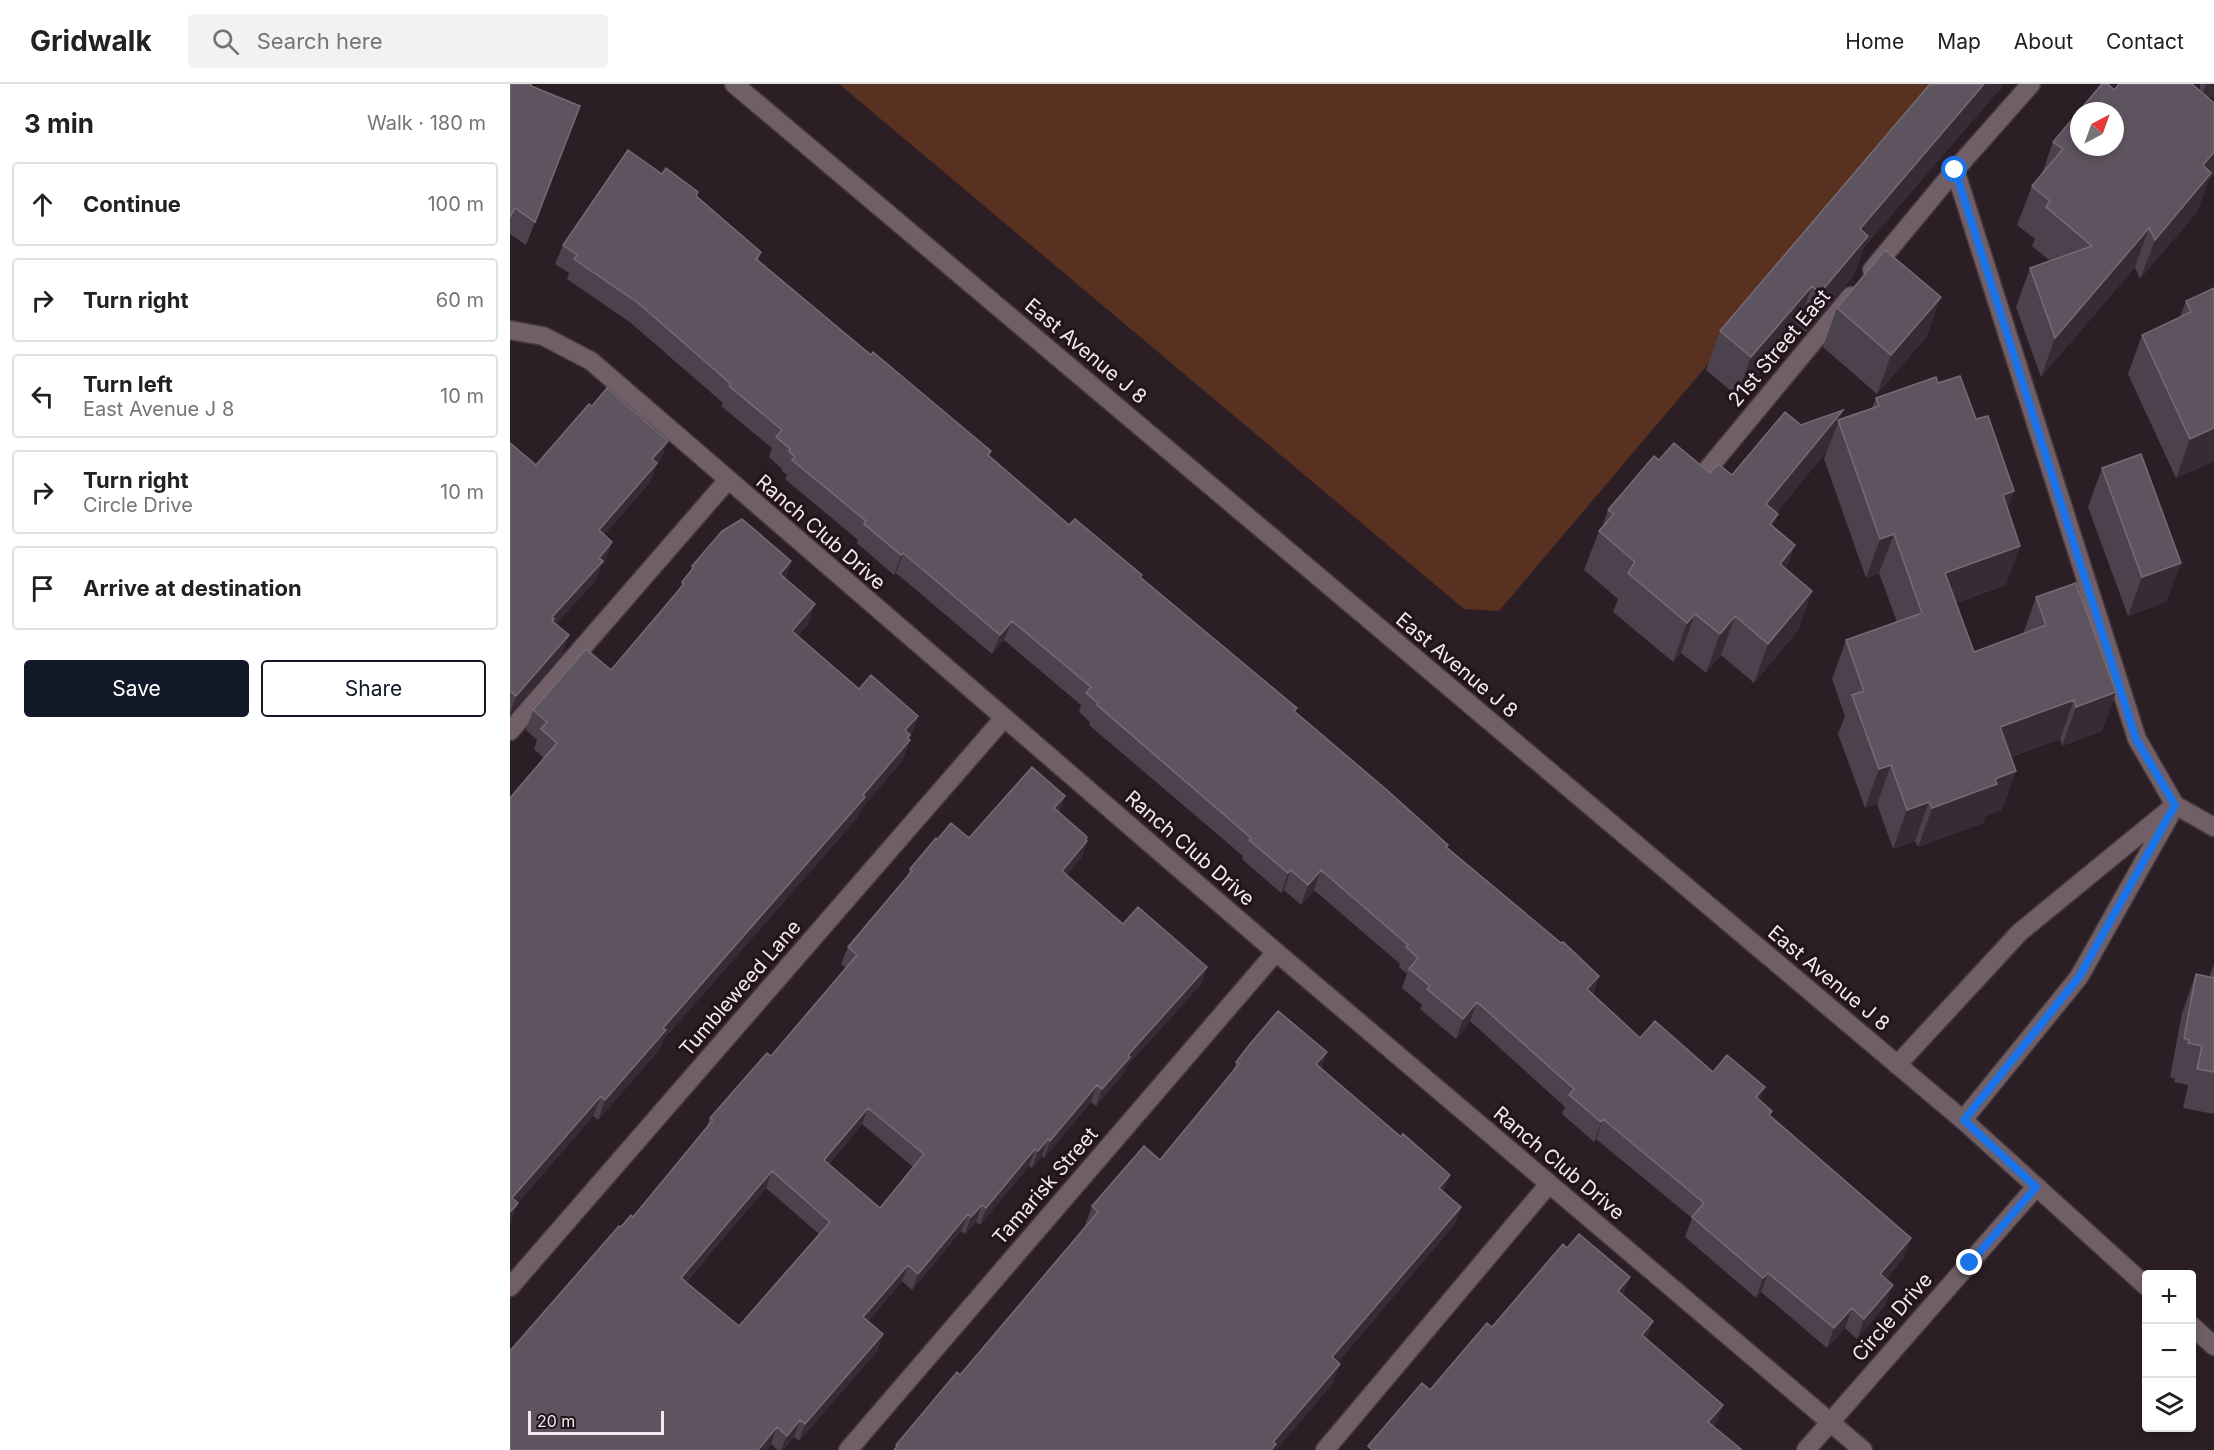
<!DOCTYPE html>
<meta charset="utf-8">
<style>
:root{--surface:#fff;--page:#f2f2f2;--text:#202124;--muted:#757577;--line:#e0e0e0;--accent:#111827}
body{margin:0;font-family:Inter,sans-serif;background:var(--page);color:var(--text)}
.controls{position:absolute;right:18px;bottom:18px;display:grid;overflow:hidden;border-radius:6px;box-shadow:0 3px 9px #0003}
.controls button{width:54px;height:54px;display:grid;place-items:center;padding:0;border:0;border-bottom:2px solid var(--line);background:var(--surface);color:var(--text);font:30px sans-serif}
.compass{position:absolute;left:1560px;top:18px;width:54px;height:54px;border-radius:50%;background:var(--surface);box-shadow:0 3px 9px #0003;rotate:41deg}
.scale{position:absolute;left:18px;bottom:15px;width:136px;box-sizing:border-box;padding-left:6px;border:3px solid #f4e9ee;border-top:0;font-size:16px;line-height:21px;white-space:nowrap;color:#f4e9ee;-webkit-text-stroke:4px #23141c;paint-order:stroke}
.stop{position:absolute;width:18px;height:18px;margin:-14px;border:4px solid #1a73e8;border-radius:50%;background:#fff}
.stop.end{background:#1a73e8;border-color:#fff;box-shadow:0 2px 6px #0008}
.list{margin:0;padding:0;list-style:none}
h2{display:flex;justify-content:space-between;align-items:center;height:78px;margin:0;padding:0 24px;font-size:26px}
h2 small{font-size:20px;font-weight:400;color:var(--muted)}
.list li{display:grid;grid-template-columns:39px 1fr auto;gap:18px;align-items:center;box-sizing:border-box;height:84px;margin:0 12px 12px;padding:0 12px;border:2px solid var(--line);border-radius:6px}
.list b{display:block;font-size:22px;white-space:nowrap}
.list p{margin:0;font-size:20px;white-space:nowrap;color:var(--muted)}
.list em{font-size:20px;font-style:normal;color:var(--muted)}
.actions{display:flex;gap:12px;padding:18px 24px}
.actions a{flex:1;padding:14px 0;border:2px solid var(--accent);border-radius:6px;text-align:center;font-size:21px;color:var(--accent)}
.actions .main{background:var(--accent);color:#fff}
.icon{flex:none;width:33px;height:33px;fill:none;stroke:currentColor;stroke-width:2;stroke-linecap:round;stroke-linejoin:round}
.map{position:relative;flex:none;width:1704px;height:1366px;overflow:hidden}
header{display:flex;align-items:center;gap:36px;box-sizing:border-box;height:84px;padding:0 30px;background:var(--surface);border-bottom:2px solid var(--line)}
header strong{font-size:28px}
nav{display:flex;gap:33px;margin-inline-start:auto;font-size:21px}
.search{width:420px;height:54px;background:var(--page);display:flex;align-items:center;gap:15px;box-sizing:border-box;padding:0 21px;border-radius:6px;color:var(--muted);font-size:22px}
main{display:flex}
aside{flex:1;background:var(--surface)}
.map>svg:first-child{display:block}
.green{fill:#583120}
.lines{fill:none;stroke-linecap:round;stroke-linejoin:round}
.minor-casing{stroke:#45393f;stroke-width:21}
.minor{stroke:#715f68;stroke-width:18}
.wall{fill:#4c424e;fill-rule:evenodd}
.shaded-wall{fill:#372c36}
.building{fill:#5e545f;stroke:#756b76;stroke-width:1.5;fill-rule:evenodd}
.route{stroke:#1a73e8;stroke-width:8}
.labels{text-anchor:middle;stroke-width:6;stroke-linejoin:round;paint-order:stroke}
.street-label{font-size:20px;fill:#f4e9ee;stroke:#23141c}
</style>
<header>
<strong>Gridwalk</strong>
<div class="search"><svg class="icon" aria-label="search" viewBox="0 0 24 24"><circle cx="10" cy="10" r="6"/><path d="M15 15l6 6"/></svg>Search here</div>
<nav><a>Home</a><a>Map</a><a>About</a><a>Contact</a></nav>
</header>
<main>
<aside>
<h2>3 min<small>Walk · 180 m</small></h2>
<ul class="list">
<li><svg class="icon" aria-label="ahead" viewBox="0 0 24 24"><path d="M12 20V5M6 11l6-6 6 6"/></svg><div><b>Continue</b></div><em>100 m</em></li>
<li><svg class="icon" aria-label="right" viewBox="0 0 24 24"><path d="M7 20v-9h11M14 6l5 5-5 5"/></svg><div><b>Turn right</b></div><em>60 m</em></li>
<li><svg class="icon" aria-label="left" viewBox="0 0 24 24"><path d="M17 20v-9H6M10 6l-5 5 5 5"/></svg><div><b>Turn left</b><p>East Avenue J 8</p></div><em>10 m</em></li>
<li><svg class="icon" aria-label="right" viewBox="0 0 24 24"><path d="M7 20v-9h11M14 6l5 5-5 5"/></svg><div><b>Turn right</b><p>Circle Drive</p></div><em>10 m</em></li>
<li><svg class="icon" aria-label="arrive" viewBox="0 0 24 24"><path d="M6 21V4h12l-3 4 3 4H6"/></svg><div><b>Arrive at destination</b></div></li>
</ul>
<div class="actions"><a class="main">Save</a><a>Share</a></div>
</aside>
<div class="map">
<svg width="1704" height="1366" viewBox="0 0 1704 1366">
<rect width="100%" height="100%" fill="#2c1e25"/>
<!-- green -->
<path class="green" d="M329,0H1435L989,527L954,525Z"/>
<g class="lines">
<!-- minor casing -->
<g class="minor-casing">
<path id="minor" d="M224,0L1453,1036L1636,1202
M1445,86L1627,655L1665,721L1704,743
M1362,186L1445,86L1521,0
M0,246L33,252L81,277L766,868L1353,1366
M1192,392L1341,212
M0,647L217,397
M1387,981L1510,848L1665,721
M1453,1036L1569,893L1660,731
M0,1203L494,634
M1682,1242L1704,1262
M338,1366L766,868
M815,1366L1039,1100
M1296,1366L1526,1103"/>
</g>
<!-- minor -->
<use href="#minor" class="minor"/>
</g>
<!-- wall -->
<path class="wall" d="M0,0L21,2L61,46L16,161L0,150Z
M1420,0H1494L1354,163L1344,191L1296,248L1288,241L1227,312L1196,286L1210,247Z
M1690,0H1704L1698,14L1704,19V90L1698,97L1687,128L1630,195L1625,183L1531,293L1506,223L1520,184L1540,177L1522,162L1525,155L1507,141L1522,102L1532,90L1543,58L1604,6L1690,8Z
M152,90L188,108L187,112L251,168L248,177L361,271L481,367L479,372L559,441L632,491L631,494L787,624L785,628L937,763L1089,892L1083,910L1130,954L1203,988L1250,1016L1260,1032L1394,1173L1376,1195V1220L1347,1255L1335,1244L1317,1264L1251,1208L1246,1214L1175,1153L1182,1134L1086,1055L1084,1058L1052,1030L1055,1023L960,937L946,955L910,925L912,921L892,904L897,890L889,883L890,880L804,806L791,821L774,806L771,809L732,775L733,772L579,641L580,638L569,628L571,621L494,556L482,570L386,489L384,491L347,459L348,456L275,395L277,391L272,387V385L259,373L262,364L211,322L213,319L121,239L57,195L59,189L45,180L53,161Z
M1704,204V377L1666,394L1618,290L1632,251L1670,233L1676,217Z
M1327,224L1417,252L1367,310L1313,263Z
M1428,299L1498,425L1496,501L1446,519L1464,568L1513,550L1526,513L1606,608L1592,647L1552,662L1550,655L1501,673L1492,726L1475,732L1473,739L1408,763L1405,757L1383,765L1367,720L1355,724L1328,650L1335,632L1322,595L1336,556L1387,538L1369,489L1356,494L1314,375L1317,367L1266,429L1263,443L1277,485L1302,507L1288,546L1244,599L1211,571L1196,589L1171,569L1163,578L1103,528L1108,515L1074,486L1089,447L1092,444L1098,426L1149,376L1200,389L1222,391L1291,341L1329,335L1362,324L1366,314Z
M0,359L26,381L151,376L146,382L140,398L94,451L102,458L95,477L91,482L86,496L46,540L59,551L52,570L0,630Z
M1592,384L1671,479L1656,518L1618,532L1578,423Z
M281,477L275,494L298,540L288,552L349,605L408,632L401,652L398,655L400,656L392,677L351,725L348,733L153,956L149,966L88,1036L83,1032L8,1119L0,1140V714L34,674L24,665L27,656L16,646L23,626L101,586L169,507L172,498L180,489L182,482Z
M555,712L549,729L577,757L571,774L556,791L613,840L697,883L691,900L616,983L614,989L586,1022L581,1018L534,1074L532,1072L522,1084L519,1082L470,1141L466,1138L455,1150L451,1147L402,1206L392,1197L358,1237L373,1250L367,1267L289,1357L284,1353L273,1366H268L261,1360L256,1366H0L111,1143L123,1133L196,1044L200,1034L261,972L336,884L331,880L338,863L397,792L400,785L427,756L459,754ZM352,1040L403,1083L370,1124L319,1080ZM256,1104L309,1150L229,1242L176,1198Z
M1704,880V1030L1673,1024L1678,1001L1664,998L1665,995L1660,993L1672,929L1686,890L1699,893Z
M817,968L811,984L934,1108L951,1123L944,1141L828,1278L823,1299L766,1366H384L386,1361L450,1291L576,1142L575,1141L582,1122L650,1076L723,988L726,978Z"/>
<!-- shaded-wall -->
<path class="shaded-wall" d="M1474,0H1494L1354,163L1344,191L1296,248L1310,209L1350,145Z
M1696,0H1704V13L1691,14Z
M1704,68V90L1698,97L1687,128L1630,195L1645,156L1693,81Z
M1639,144L1625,183L1531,293L1545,254Z
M1302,202L1288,241L1227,312L1241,273Z
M1431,213L1417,252L1367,310L1381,271Z
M1333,326L1317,367L1242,459L1256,420Z
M1704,344V377L1666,394L1680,355Z
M158,357L151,376L146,382L140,398L82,465L89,446L142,375Z
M1504,407L1490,446L1493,411Z
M1268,430L1254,469L1260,440Z
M1384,450L1369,489L1356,494L1370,455Z
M102,458L95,477L91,482L86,496L39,548L42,533L89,474Z
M1285,461L1271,500L1270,480Z
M1510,462L1496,501L1420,528L1435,489Z
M393,469L386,489L384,491L391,471Z
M281,477L274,497L270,490Z
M1671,479L1656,518L1618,532L1632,493Z
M1302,507L1288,546L1244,599L1258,560Z
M305,520L298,540L275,567L282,547Z
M1185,530L1171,569L1163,578L1177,539Z
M1225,532L1211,571L1196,589L1210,550Z
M502,537L494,556L482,570L490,551Z
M59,551L52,570L0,630L6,612Z
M1606,608L1592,647L1552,662L1566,623Z
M1564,616L1550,655L1475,682L1490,643Z
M408,632L401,652L399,654L396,660L400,656L392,677L351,725L348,733L153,956L149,966L88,1036L95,1016L153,944L353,711L395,646Z
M1381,681L1367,720L1355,724L1369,685Z
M1506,687L1492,726L1475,732L1473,739L1408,763L1422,724L1485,695Z
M555,712L549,729L544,724Z
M1419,718L1405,757L1383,765L1397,726Z
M577,753L575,760L577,757L571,774L545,804L552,787Z
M781,786L774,806L771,809L778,789Z
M811,786L804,806L791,821L798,801Z
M697,883L691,900L616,983L614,989L586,1022L592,1005L618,971Z
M1089,892L1082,911L1077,905Z
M967,918L960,937L946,955L953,935Z
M817,968L810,986L806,980Z
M587,1001L581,1018L534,1074L540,1057Z
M1255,1003L1248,1022L1246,1013Z
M91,1012L83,1032L8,1119L0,1140V1128L2,1114Z
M358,1024L352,1040L308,1092L314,1076Z
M1093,1035L1086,1055L1084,1058L1091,1038Z
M538,1055L532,1072L522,1084L528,1067Z
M525,1065L519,1082L470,1141L476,1124Z
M262,1087L256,1104L165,1210L171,1194Z
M940,1091L933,1110L929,1104Z
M472,1121L466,1138L455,1150L461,1133Z
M951,1123L944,1141L816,1292L822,1273Z
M458,1130L451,1147L402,1206L408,1190Z
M1401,1154L1394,1173L1363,1210L1370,1190Z
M398,1181L392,1197L347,1249L353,1233Z
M1258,1189L1251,1208L1246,1214L1253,1194Z
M1120,1193L1113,1212L1108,1207Z
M1383,1201L1376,1220L1347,1255L1354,1235Z
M1342,1224L1335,1244L1317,1264L1324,1244Z
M1143,1237L1136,1257L1132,1251Z
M373,1250L367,1267L289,1357L295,1340Z
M830,1280L823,1299L766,1366H761L763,1358Z
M1213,1321L1206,1340L1191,1357L1198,1338Z
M290,1336L284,1353L273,1366H271L277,1352Z
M267,1343L261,1360L256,1366H248Z"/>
<!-- building -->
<path class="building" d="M0,0H21V2L70,22L25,138L5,124L0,133Z
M1420,0H1474L1350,145L1358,152L1310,209L1302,202L1241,273L1210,247Z
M1592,0H1598L1604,6L1609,0H1682L1704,19V68L1693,81L1701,89L1645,156L1639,144L1545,254L1520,184L1582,162L1536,123L1540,117L1522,102L1553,65L1543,58L1569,27V63H1605V27H1569Z
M118,66L152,90L156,84L188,108L186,112L251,168L246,175L361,271L363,268L481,367L478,371L559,441L565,435L632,491L630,493L787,624L784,627L878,707L938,761L936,763L1051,859L1053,858L1089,892L1077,905L1130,954L1145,937L1203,988L1217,971L1255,1003L1246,1013L1262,1027L1259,1031L1401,1154L1370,1190L1383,1201L1354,1235L1342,1224L1324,1244L1258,1189L1253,1194L1182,1133L1194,1119L1093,1035L1091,1038L1059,1011L1064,1005L967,918L953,935L917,905L920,902L899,885L908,874L896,863L898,861L811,786L798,801L781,786L778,789L739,756L741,754L587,621L588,619L576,609L581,603L502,537L490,551L393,469L391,471L354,440L356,437L282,376L285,373L279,367L280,365L266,353L272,346L219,302L221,300L128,219L64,175L67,171L53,161Z
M1375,166L1431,213L1381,271L1327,224Z
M1704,204V344L1680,355L1632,251L1681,228L1676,217Z
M1450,292L1466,335L1478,332L1504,407L1493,411L1510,462L1435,489L1464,568L1536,541L1526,513L1566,499L1606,608L1566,623L1564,616L1490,643L1506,687L1485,695L1487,700L1422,724L1419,718L1397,726L1381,681L1369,685L1342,611L1354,607L1336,556L1412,529L1384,450L1370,455L1328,336L1369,322L1366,314L1426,293L1428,299Z
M97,304L158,357L142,375L147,379L89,446L102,458L89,474L93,477L42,533L44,535L42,537L59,551L6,612L0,607V359L26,381L79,320L82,322Z
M1333,326L1256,420L1268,430L1260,440L1285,461L1270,480L1302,507L1258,560L1225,532L1210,550L1185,530L1177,539L1118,489L1125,478L1089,447L1104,430L1098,426L1144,372L1149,376L1164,359L1200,389L1208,380L1222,391L1275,328L1291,341Z
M1631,370L1671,479L1632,493L1592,384Z
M232,435L281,477L270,490L305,520L282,547L349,605L361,591L408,632L395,646L400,651L397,654L400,656L353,711L355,713L153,944L156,946L95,1016L91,1012L2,1114L8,1119L0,1128V714L47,659L31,645L37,638L23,626L76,565L101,586L174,500L172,498L184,483L182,482L212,447Z
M522,683L555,712L544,724L577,753L576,755L577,757L552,787L613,840L628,823L697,883L618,971L620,973L592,1005L587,1001L540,1057L538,1055L528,1067L525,1065L476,1124L472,1121L461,1133L458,1130L408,1190L398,1181L353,1233L373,1250L295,1340L290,1336L277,1352L267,1343L248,1366H0V1267L109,1142L111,1143L121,1131L123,1133L203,1036L200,1034L257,969L261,972L347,871L338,863L402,787L400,785L426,754L427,756L441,739L459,754ZM358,1024L414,1070L370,1124L314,1076ZM262,1087L320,1138L229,1242L171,1194Z
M1686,890L1704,894V891V988L1687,985L1692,962L1678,959L1679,956L1674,954Z
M768,927L817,968L806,980L891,1053L893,1050L940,1091L929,1104L951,1123L822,1273L830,1280L763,1358L766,1360L761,1366H384L388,1362L386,1361L447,1288L450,1291L588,1128L582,1122L634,1062L650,1076L729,980L726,978L740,960Z
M1069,1150L1120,1193L1108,1207L1143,1237L1132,1251L1213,1321L1198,1338L1231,1365L1230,1366H862L858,1362L912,1299L920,1306L977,1239L982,1243L1053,1160L1057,1164Z"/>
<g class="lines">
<!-- route -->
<path class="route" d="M1445,86L1626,655L1665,721L1569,893L1454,1036L1526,1103L1460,1179"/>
</g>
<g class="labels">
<!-- street labels -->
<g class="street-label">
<text transform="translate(1269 264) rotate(-50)" y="7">21st Street East</text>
<text transform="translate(576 267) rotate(40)" y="7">East Avenue J 8</text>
<text transform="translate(311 448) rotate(41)" y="7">Ranch Club Drive</text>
<text transform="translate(947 581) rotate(40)" y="7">East Avenue J 8</text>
<text transform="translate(680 764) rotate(41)" y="7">Ranch Club Drive</text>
<text transform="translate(1319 894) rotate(40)" y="7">East Avenue J 8</text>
<text transform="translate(230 904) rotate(-49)" y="7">Tumbleweed Lane</text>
<text transform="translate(1049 1079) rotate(40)" y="7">Ranch Club Drive</text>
<text transform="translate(535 1102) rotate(-49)" y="7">Tamarisk Street</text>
<text transform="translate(1382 1233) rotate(-49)" y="7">Circle Drive</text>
</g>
</g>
</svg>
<div class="controls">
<button>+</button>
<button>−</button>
<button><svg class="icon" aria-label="layers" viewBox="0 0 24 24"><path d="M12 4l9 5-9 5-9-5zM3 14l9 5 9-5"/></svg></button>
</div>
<svg class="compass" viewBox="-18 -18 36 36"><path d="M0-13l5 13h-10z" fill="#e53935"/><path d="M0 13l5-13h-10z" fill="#757577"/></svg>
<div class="scale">20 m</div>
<div class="stop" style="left:1445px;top:86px"></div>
<div class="stop end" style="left:1460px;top:1179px"></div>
</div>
</main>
